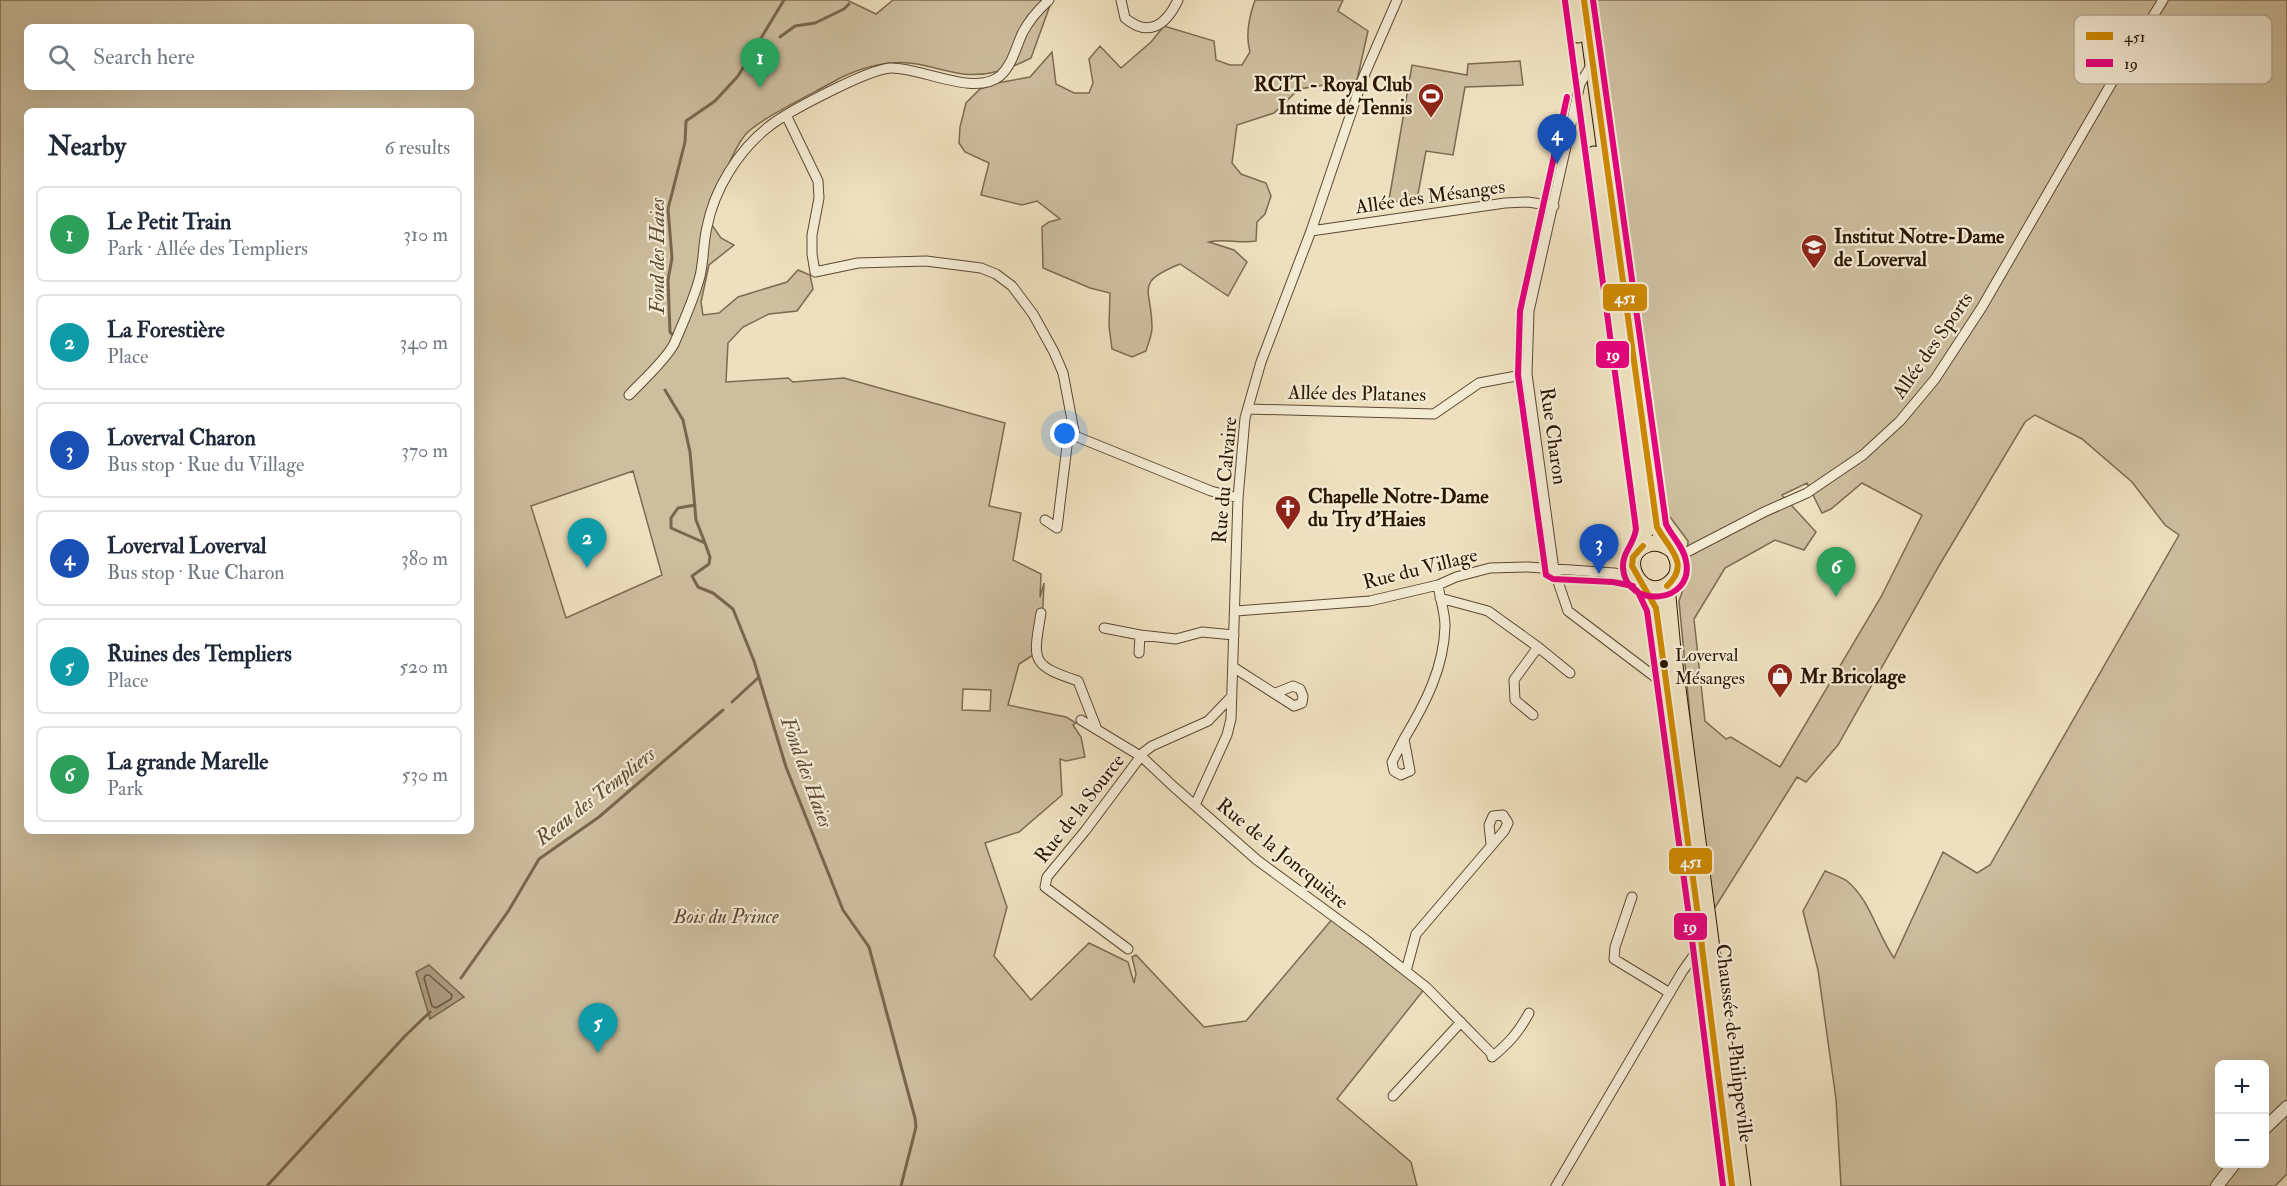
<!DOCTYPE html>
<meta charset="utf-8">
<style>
:root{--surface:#fff;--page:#f2f2f3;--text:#1f2937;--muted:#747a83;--line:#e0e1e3;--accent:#8f2418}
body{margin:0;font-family:"IM FELL Double Pica",serif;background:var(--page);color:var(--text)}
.controls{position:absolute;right:18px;bottom:18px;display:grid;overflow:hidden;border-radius:9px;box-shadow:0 6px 24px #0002}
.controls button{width:54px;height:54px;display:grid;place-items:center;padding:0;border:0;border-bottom:2px solid var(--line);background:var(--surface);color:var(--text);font:30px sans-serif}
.you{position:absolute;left:1065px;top:434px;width:21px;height:21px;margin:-15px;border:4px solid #fff;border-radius:50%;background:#1a73e8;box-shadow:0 0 0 9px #1a73e833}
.badge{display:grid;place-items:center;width:39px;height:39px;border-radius:50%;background:var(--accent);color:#fff;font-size:20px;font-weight:700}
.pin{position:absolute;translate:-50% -50px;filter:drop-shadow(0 2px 3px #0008)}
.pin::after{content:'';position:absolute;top:32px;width:21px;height:18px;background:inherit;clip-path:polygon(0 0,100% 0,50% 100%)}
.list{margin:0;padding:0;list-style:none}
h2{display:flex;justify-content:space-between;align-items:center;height:78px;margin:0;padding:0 24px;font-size:26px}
h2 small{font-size:20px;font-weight:400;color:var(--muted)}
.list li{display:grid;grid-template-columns:39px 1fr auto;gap:18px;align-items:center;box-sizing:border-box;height:96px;margin:0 12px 12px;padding:0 12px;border:2px solid var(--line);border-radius:9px}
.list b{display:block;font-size:22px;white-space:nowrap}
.list p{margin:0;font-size:20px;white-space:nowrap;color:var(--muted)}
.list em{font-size:20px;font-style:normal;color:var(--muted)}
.icon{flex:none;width:33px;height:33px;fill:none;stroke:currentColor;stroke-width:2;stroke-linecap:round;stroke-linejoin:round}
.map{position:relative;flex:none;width:2287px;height:1186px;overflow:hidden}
.search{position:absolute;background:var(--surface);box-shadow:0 6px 24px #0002;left:24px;top:24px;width:450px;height:66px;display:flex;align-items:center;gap:15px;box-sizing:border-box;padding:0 21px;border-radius:9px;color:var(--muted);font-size:22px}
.panel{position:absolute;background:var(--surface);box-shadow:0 6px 24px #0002;left:24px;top:108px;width:450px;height:726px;border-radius:9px}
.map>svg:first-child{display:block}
.green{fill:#cdbe9e;stroke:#7c6a50;stroke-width:1.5;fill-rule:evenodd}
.water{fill:#ac9b7e;stroke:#78664c;stroke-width:1.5}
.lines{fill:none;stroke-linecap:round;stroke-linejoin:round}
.shore{stroke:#6c5840;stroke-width:1.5}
.stream{stroke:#78664c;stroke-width:3}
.minor-casing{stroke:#5c4831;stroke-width:11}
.tertiary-casing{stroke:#5c4831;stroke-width:14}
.primary-casing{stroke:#2b1602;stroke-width:17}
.minor{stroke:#f4ebd5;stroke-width:9}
.tertiary{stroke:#f4ebd5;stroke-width:12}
.primary{stroke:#eee0be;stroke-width:15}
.bus-1-casing{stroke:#f4ebd5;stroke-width:10}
.bus-2-casing{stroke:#f4ebd5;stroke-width:10}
.bus-1{stroke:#ce8900;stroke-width:6}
.bus-2{stroke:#e5007d;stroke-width:6}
.bus-dot{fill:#2b1602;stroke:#f4ebd5;stroke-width:2}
.labels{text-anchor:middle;stroke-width:4.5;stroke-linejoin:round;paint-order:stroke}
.bus-label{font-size:18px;fill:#2b1602;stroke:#f4ebd5;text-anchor:start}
.poi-label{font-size:20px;font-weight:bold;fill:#2b1602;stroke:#f4ebd5;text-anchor:start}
.street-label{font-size:20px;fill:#2b1602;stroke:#f4ebd5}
.park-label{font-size:20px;font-style:italic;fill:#5c4831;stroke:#f4ebd5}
.water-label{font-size:21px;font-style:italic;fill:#5f4b34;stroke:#f4ebd5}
.key{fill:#f4ebd5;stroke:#b8ab96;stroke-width:1.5}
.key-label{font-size:16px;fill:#2b1602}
.line-badge{stroke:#f4ebd5;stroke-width:2}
.badge-label{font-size:16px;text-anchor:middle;font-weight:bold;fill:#fff}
</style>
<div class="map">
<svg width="2287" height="1186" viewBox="0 0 2287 1186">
<rect width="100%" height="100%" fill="#eee0be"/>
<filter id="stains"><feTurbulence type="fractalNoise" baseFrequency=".00333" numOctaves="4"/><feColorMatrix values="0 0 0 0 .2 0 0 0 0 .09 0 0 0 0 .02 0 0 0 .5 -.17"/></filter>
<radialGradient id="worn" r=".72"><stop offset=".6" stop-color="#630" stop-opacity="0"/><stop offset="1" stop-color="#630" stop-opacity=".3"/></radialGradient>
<!-- green -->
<path class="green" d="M0,0H847L876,14L893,0H1052L1031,58C1009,69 988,77 963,74C948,72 933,67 917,64C890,59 865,66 840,78C818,91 760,118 745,135C729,155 717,196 709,221L721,238L734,245L709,265L701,302L703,315L719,313L738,297L787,282L798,270L810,275L813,289L797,311L769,314L743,327L728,343L726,382L788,378L793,382L844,378L1005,423L989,506L1021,513L1013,560L1041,574L1040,597L1044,583L1041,650L1019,664L1008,705L1066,717L1076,723L1073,725L1081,737L1085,757L1066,761L1060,759L1062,795L1019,832L985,843L1007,907L994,956L1031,1000L1089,943L1128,962L1134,983L1136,974L1132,957L1136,955L1204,1027L1246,1021L1334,917L1426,987L1337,1099L1411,1162L1417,1186H0ZM27,27H471V87H27ZM27,111H471V831H27ZM633,471L662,575L566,618L531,506ZM963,689L991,690L990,711L962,710Z
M1255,0H1343L1338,11L1368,31L1357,80L1299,89L1274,113L1237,125L1232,163L1241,174L1266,183L1271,196L1265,214L1257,222L1256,241C1240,244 1224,238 1209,242L1234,250L1247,262L1228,296L1180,264C1133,283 1152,288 1152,328C1152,335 1148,344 1146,351L1132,357L1112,349L1109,326L1110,293L1090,288L1043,268L1042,227L1049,222L1060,219L1037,201L1022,205L981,195L989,163L965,152L959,143L960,127L966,103L980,89L997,83L1030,77L1052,52L1056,84L1074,93H1089L1093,83L1089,59L1100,46L1121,68L1151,42L1164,26L1214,41L1216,60L1230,65H1242L1250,52C1245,35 1249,17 1255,0Z
M1593,0H2287V1103L2265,1125L2264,1064H2220V1164H2229L2213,1186H1841L1836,1099L1818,970L1803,911L1825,871C1832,874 1841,877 1847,881C1871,901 1877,934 1894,958L1943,852L1977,873L1990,865L2179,535L2165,525L2132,482L2082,439L2035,415L2025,422L1940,564L1838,745L1806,782L1797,777L1714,909L1694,758L1679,601L1685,584L1688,541L1667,513L1656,492ZM1807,483L1822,513L1831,509L1862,483L1922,515L1881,597L1780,767L1731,737L1726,739L1705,721L1694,619L1725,568L1775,540L1804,550L1816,532L1782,495Z
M1520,61L1523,85L1465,87L1453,155L1426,151L1416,205L1389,200L1412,65L1467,75L1468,64Z
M2287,1114V1174L2275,1186H2223L2238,1164H2264L2265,1134Z"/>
<!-- water -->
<path class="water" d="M429,965L464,997L430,1019L416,972Z"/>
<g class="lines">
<!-- shore -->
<path class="shore" d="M426,975H429L452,995L451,999L436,1008L432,1006L424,978Z"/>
<!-- stream -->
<path class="stream" d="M780,37L795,26L815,23L844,9L849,4
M673,335L670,332L668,280L672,258L668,209L685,142L686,121L715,101L738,76L784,0
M665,390L683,420L690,452L696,520L705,543L710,557L709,564L692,576L698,587L713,593L733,609L754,661L786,767L843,910L869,947L915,1118L916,1127L901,1186
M695,505L678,508L671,518V528L705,543
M732,702L759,677
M461,978L509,910L539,859L599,817L723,710
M267,1186L405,1036L430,1012"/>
<!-- minor casing -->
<g class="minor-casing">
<path id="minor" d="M1121,0L1125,18C1149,38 1166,25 1178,0
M1592,64L1580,84L1529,311L1527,374L1554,570L1568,611L1655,677
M786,115L818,181L819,198L812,235V254L815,272L858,263L926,261L981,268L996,274L1012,286L1033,314L1054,352L1063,373L1075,436L1211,491L1238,498
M1311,231L1505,203L1528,202L1554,206
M629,395C642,381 665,361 674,344C681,328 696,293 700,276C704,260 703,243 707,227C714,190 738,151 767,128C786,112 867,70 890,68C921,67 974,97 1000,76C1013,64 1016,46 1023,32C1030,19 1038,10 1049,0
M1248,409L1434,414L1479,383L1527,374
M1045,520L1057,528L1068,438L1075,436
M1677,560L1683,554L1764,512L1807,493L1863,455L1900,421L1935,379L1982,307L2111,84L2163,0
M1440,598L1488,611L1538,647L1514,680L1515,700L1533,715
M1236,611L1370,601L1438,585L1456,577L1490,568L1528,567L1614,573L1635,577
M1041,613C1033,661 1030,665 1078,681L1096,727
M1104,628L1140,635L1176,639L1202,632L1234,635
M1538,647L1570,673
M1139,653L1140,635
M1233,667L1294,706L1302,703L1303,696L1300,689L1293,686L1276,693
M1081,720L1142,757L1174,787L1257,860L1370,943L1426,987L1491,1053L1492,1057C1508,1044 1519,1032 1529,1013
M1404,739L1392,762L1394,771L1401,775L1410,771L1404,739C1425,704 1444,668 1445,626C1445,613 1440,598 1438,585
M1195,805L1227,735L1231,719L1238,498L1245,418L1261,362L1311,231L1363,78L1397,0
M1632,897L1615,947L1614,959L1670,993
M1128,949L1045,887L1047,877L1085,831L1144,752L1152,746L1208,721L1232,696
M1406,971L1416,934L1504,831L1508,823L1503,815L1493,816L1489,825L1491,844
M1393,1096L1461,1022
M1556,1186L1682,972L1694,955L1701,948"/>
</g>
<!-- tertiary casing -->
<g class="tertiary-casing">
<path id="tertiary" d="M2264,1129L2287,1107
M2217,1186L2234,1164"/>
</g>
<!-- primary casing -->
<g class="primary-casing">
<path id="primary" d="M1574,0L1578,35
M1584,0L1657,527C1662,541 1679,551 1678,567C1678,573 1675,579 1670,583C1644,605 1615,558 1646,545C1656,541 1664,544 1672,550
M1594,154L1645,529L1643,546
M1645,586L1656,608L1662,650L1732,1186
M1667,586L1673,650L1743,1186"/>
</g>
<!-- minor -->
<use href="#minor" class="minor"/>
<!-- tertiary -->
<use href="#tertiary" class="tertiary"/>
<!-- primary -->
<use href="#primary" class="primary"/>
<!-- bus-1 casing -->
<g class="bus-1-casing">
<path id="bus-1" d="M1584,0L1657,527C1669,550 1691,563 1667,586
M1643,546L1633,557L1632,566L1656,608L1698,915L1732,1186"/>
</g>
<!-- bus-2 casing -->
<g class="bus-2-casing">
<path id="bus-2" d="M1565,1L1636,529C1634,545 1622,552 1623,568C1626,610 1695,604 1686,561C1684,547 1672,537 1666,524L1593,0
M1567,97L1520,311L1518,375L1546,575L1553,579L1613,582L1633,586
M1629,584L1638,592L1647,611L1689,916L1723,1186"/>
</g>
<!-- bus-1 -->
<use href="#bus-1" class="bus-1"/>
<!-- bus-2 -->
<use href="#bus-2" class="bus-2"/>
</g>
<!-- icons -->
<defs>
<g id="stadium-pin" transform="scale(1.35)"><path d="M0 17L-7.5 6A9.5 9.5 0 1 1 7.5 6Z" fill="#8f2418" stroke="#f4ebd5"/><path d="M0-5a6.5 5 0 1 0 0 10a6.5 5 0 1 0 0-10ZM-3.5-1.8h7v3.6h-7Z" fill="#fff"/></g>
<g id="school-pin" transform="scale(1.35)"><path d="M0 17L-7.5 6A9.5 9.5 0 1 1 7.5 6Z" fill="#8f2418" stroke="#f4ebd5"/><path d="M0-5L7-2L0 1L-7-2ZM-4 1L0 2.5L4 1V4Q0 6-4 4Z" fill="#fff"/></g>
<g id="church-pin" transform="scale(1.35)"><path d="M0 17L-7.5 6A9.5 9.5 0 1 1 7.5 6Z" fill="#8f2418" stroke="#f4ebd5"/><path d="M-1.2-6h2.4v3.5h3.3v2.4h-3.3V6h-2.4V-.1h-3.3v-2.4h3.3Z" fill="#fff"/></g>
<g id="shop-pin" transform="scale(1.35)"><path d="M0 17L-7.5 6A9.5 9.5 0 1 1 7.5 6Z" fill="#8f2418" stroke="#f4ebd5"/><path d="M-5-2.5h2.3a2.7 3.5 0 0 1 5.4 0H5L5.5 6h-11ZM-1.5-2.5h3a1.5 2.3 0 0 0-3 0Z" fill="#fff"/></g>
</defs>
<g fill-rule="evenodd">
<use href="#stadium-pin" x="1431" y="96"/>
<use href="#school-pin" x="1814" y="247"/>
<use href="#church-pin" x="1288" y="508"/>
<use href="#shop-pin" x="1780" y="676"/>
</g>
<!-- markers -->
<circle class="bus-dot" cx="1664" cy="664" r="5"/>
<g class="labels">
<!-- bus labels -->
<g class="bus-label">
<text x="1675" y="661">Loverval<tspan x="1675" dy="23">Mésanges</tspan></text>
</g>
<!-- poi labels -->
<g class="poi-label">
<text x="1412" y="91" text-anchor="end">RCIT - Royal Club<tspan x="1412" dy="23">Intime de Tennis</tspan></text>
<text x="1834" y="243">Institut Notre-Dame<tspan x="1834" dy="23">de Loverval</tspan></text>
<text x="1308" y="503">Chapelle Notre-Dame<tspan x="1308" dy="23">du Try d'Haies</tspan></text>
<text x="1800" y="683">Mr Bricolage</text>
</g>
<!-- street labels -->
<g class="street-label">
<text transform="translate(1430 196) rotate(-8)" y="7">Allée des Mésanges</text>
<text transform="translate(1932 345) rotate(-55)" y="7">Allée des Sports</text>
<text transform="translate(1357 393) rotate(1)" y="7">Allée des Platanes</text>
<text transform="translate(1554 436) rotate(82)" y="7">Rue Charon</text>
<text transform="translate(1224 480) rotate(-85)" y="7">Rue du Calvaire</text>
<text transform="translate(1420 568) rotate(-14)" y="7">Rue du Village</text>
<text transform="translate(1079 808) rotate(-52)" y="7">Rue de la Source</text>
<text transform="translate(1283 853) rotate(39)" y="7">Rue de la Joncquière</text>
<text transform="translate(1735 1043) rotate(83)" y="7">Chaussée de Philippeville</text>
</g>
<!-- park labels -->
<g class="park-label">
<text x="726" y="923">Bois du Prince</text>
</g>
<!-- water labels -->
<g class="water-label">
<text transform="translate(657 256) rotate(-90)" y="7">Fond des Haies</text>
<text transform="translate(807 772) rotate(70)" y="7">Fond des Haies</text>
<text transform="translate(595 796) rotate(-38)" y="7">Reau des Templiers</text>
</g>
</g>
<!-- legend -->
<rect x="2074" y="15" width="198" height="69" rx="9" class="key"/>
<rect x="2086" y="32" width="27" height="8" fill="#ce8900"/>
<rect x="2086" y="59" width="27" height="8" fill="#e5007d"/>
<g class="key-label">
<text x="2124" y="42">451</text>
<text x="2124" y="69">19</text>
</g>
<g class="line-badge">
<rect x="1602" y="283" width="46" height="29" rx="6" fill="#ce8900"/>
<rect x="1595" y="340" width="35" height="29" rx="6" fill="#e5007d"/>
<rect x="1668" y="847" width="45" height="28" rx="6" fill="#ce8900"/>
<rect x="1673" y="912" width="35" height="29" rx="6" fill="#e5007d"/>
</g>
<g class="badge-label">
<text x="1625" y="303">451</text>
<text x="1613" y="360">19</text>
<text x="1691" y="867">451</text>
<text x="1690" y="932">19</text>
</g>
<rect width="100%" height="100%" filter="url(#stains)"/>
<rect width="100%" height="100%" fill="url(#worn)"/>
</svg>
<div class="controls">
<button>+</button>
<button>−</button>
</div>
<div class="you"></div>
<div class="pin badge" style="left:760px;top:88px;background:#2e9e5b">1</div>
<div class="pin badge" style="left:587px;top:568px;background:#0f9aa8">2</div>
<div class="pin badge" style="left:1599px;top:574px;background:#1a4fb4">3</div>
<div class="pin badge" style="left:1557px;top:164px;background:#1a4fb4">4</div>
<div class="pin badge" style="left:598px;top:1053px;background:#0f9aa8">5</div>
<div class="pin badge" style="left:1836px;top:597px;background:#2e9e5b">6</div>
<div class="search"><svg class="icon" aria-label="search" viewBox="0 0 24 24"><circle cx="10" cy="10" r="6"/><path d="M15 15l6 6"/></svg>Search here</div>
<section class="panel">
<h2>Nearby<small>6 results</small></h2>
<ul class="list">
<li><span class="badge" style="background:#2e9e5b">1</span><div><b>Le Petit Train</b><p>Park · Allée des Templiers</p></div><em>310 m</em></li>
<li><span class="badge" style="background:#0f9aa8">2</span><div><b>La Forestière</b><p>Place</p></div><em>340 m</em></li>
<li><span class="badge" style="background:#1a4fb4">3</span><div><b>Loverval Charon</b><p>Bus stop · Rue du Village</p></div><em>370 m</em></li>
<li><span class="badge" style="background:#1a4fb4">4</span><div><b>Loverval Loverval</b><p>Bus stop · Rue Charon</p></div><em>380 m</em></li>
<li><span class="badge" style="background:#0f9aa8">5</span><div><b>Ruines des Templiers</b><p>Place</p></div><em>520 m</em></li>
<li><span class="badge" style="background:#2e9e5b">6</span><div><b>La grande Marelle</b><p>Park</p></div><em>530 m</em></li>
</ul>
</section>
</div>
